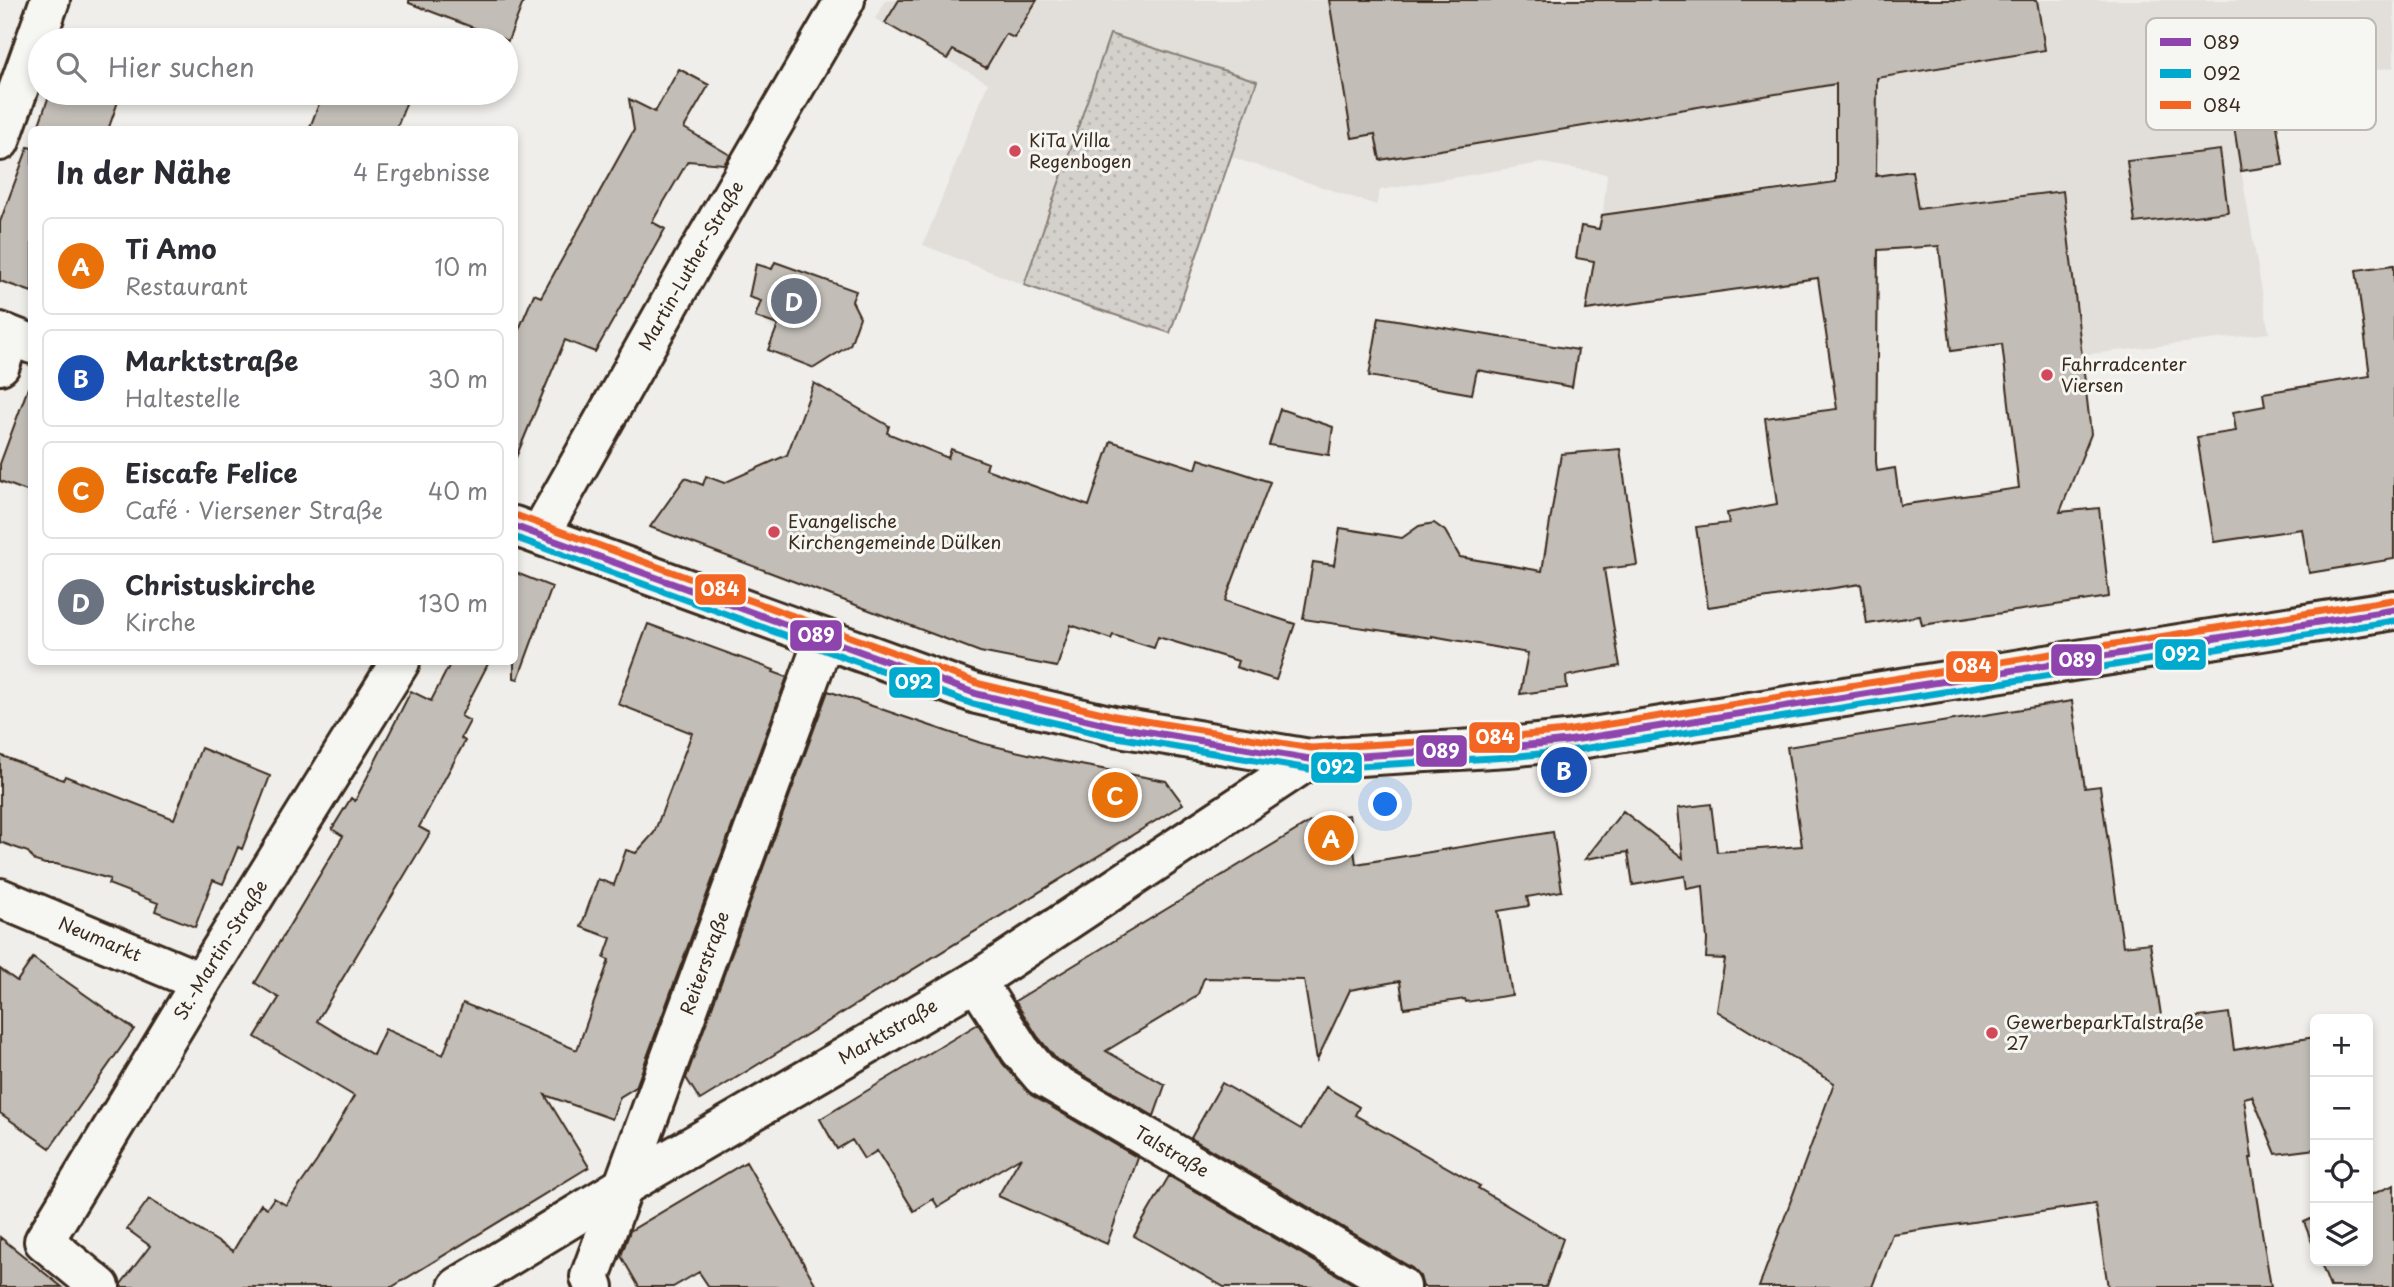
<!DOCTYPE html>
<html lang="de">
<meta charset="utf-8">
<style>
:root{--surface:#fff;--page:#f2f2f3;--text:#2b2b33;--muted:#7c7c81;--line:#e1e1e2;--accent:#ea580c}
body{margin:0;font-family:"Playpen Sans",sans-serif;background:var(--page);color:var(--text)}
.controls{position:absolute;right:21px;bottom:21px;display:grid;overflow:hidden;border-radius:10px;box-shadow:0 4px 10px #0003}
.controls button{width:63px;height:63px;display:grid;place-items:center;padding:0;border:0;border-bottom:2px solid var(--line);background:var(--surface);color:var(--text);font:35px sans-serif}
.you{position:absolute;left:1386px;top:805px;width:24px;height:24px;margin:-18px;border:5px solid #fff;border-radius:50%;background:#1a73e8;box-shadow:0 0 0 10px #1a73e833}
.badge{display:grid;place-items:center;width:46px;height:46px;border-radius:50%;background:var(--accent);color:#fff;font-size:23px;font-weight:700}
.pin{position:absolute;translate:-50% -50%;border:4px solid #fff;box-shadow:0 2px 7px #0006}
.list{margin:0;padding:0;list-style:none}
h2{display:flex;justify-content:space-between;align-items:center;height:91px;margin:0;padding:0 28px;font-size:30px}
h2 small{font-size:23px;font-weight:400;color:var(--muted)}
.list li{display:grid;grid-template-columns:46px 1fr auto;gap:21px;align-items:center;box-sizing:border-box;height:98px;margin:0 14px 14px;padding:0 14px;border:2px solid var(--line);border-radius:10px}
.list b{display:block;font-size:26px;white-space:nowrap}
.list p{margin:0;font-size:23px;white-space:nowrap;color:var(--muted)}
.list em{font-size:23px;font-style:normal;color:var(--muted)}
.icon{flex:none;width:38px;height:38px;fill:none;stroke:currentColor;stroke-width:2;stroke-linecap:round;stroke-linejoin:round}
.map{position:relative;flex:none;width:2394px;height:1287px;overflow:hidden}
.search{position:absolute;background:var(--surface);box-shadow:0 4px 10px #0003;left:28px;top:28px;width:490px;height:77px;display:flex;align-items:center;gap:18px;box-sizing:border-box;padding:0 24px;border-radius:38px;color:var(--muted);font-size:26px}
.panel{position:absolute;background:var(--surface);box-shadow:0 4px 10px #0003;left:28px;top:126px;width:490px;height:539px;border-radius:10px}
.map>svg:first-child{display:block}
.built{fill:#e2dfdb}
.garden{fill:url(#garden-dots);stroke:#887e75;stroke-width:2}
.building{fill:#c2bdb7;stroke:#3b2a1e;stroke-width:2;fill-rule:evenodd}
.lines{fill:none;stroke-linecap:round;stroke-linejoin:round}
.minor-casing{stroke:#3b2a1e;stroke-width:44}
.secondary-casing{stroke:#3b2a1e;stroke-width:44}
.minor{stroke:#f6f6f2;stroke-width:38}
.secondary{stroke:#f6f6f2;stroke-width:38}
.bus-1-casing{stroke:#f6f6f2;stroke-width:12}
.bus-2-casing{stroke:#f6f6f2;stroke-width:12}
.bus-3-casing{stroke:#f6f6f2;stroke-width:12}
.bus-1{stroke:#8e44ad;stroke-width:7}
.bus-2{stroke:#00a9ce;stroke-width:7}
.bus-3{stroke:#f26522;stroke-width:7}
.poi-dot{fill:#d1495b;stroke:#f6f6f2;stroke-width:2.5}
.labels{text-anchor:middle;stroke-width:6;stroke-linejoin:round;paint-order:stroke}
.poi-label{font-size:18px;fill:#3b2a1e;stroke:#f6f6f2;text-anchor:start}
.street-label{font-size:18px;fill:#3b2a1e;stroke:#f6f6f2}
.key{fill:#f6f6f2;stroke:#beb9b2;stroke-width:2}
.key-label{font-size:19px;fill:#3b2a1e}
.line-badge{stroke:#f6f6f2;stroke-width:2.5}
.badge-label{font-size:19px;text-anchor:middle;font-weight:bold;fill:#fff}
</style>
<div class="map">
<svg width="2394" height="1287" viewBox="0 0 2394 1287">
<defs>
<pattern id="garden-dots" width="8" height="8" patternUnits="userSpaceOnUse" patternTransform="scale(1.75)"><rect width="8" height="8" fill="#d4d1cc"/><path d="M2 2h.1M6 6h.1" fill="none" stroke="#b7b4af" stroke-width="1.8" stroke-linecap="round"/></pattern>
</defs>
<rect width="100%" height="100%" fill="#efeeea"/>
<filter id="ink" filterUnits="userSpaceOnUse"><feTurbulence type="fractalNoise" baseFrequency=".0143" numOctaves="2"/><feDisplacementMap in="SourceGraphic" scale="14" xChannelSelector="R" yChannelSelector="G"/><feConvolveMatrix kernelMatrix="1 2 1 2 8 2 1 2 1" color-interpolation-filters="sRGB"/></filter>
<g filter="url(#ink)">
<!-- built -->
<path class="built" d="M885,0H2394V67L2228,93L2269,333L2082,355L2062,191L1918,208L1914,169L1603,213L1607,174L1542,163L1380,190L1376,205L1231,157L1256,81L1110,35L1024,285L923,245L988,83L875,19Z"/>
<!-- garden -->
<path class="garden" d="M1110,34L1257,81L1170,333L1024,285Z"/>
<!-- building -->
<path class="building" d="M409,0H524L508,41L409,3Z
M899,0H1037L1014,38L1006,34L986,68L953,50L947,59L885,23Z
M1329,0H2037L2045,50L1877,78L1876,176L1912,171L1918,209L2063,191L2091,434L2060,512L2099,508L2109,597L1922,625L1920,616L1867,624L1861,584L1708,607L1696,527L1729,523L1727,513L1777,504L1765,418L1837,409L1818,278L1586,310L1594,261L1576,258L1581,226L1599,229L1602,215L1836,182V84L1380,160L1375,134L1352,138ZM1939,246L1951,351L2002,344L2019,488L1900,505L1895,468L1877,471L1876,462L1878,250Z
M321,30L346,40H317Z
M679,69L709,85L684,128L730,155L724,164L688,161L652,222L665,229L595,352L565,340L514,462V341L534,294L541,297L634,130L629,99L655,112Z
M50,93H121L108,130H37Z
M323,93H410L396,130H309Z
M2272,93L2283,165L2241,171L2230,101Z
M28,147L32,148V292L0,281V222Z
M2220,150L2228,212L2135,223L2127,161Z
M775,262L856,291L852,301L860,317L850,345L814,368L768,350L778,325L755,317L761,301L749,297L756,264L772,269Z
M2394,265V559L2309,573L2302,529L2214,542L2197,437L2236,431L2233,412L2265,406L2263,393L2370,376L2356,270Z
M1379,317L1578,350L1572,387L1477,370L1472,394L1369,376Z
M814,383L889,426L887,433L948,458L951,449L988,463L986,469L1089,506L1111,441L1196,469L1199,459L1270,482L1225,601L1295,624L1276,680L1236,667L1238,661L1158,637L1154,648L1113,635L1111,639L1071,625L1057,667L980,652L650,527L685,478L703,485L706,476L724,483L787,455Z
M28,388L32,389V493L0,481V464Z
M1280,409L1333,427L1329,455L1269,445Z
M1620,449L1637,565L1604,569L1620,666L1566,676L1567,688L1520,694L1528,653L1432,636V638L1303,619L1313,562L1334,565L1340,528L1402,538L1419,526L1434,523L1445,531L1460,557L1542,571L1561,454Z
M514,572L552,587L518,679L514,678Z
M648,624L774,670L773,672L787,677L636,1087L620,1097L612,1119L545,1095L589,1167L392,1287H121V1284L150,1246L127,1229L149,1199L233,1251L261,1204L267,1208L274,1198L286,1205L317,1161L354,1096L255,1037L279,998L255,983L343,836L332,829L351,798L355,801L411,691L431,701L451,662H489L461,716L470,721L461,738L465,741L419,827L430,833L317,1021L373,1055L385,1029L443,1055L463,1003L577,1050L609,960L604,958L611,938L581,927L598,879L614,885L626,850L636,853L654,833L692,733L618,704Z
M828,691L981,743L1054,760L1166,781L1183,804L700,1100L686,1078Z
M2072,701L2085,788L2100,786L2123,946L2150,943L2162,1022L2229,1013L2234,1050L2315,1037V1149L2276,1154L2252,1096L2244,1098L2252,1158H2250L2271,1287H2108L2095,1204L1892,1234L1872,1287H1759L1834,1083L1717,1011L1725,959L1706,958L1707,940L1703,886L1687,889L1685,876L1633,885L1628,852L1585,859L1623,811L1683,858L1678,808L1711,804L1717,852L1802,846L1787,747Z
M201,748L270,776L242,849L238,847L223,884L213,880L195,927L155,911L158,903L108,884L110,879L56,864H45L35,861L28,852L0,842V755L63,780L65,776L174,819Z
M1349,815L1356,864L1553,832L1562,891L1527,897L1529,906L1498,911L1512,995L1466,1002L1465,999L1404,1008L1400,981L1350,990L1317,1060L1304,980L1204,978L1198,994L1194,998L1106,1051L1165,1085L1154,1116L1056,1059L1038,1037L1015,1001L1310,822Z
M33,958L134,1029L50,1148L0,1113V969L17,981Z
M978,1024L1003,1064L1031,1095L1138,1158L1107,1244L998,1196L1021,1157L938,1207L933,1199L914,1211L877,1151L864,1159L852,1140L837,1149L820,1119Z
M1222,1083L1301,1129L1326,1087L1359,1107L1355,1115L1480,1186L1478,1188L1563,1239L1546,1287H1423L1420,1276L1412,1268L1191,1138Z
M746,1162L817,1287H709L699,1272L673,1287H639L621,1256L630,1231Z
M1169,1176L1358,1287H1224L1134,1236Z
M2394,1185V1287H2330L2320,1261H2368V1196Z
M2315,1217V1250L2304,1222Z
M0,1237L62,1287H0Z"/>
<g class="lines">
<!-- minor casing -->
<g class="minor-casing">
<g id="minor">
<path d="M0,141L50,0"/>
<path d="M0,365L10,336"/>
<path id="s1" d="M540,534L696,257L845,0"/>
<path id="s2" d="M0,898L201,982"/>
<path id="s3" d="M976,981L1020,1050L1042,1076L1401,1287"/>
<path id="s4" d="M100,1287L44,1241L201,982L400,662"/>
<path id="s5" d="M458,1287L622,1187L976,981L1310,759"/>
<path id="s6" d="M594,1287L590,1277L824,639"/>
</g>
</g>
<!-- secondary casing -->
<g class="secondary-casing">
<path id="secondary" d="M0,332L32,344
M514,526L977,694L1113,726L1310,759L1508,747L1567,741L2394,610"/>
</g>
<!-- minor -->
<use href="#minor" class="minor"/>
<!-- secondary -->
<use href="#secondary" class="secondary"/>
<!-- bus-1 casing -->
<g class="bus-1-casing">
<path id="bus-1" d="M514,526L977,694L1113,726L1310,759L1508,747L1567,741L2394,610"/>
</g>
<!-- bus-2 casing -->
<g class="bus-2-casing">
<path id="bus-2" d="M514,537L973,704L1111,736L1309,769L1509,757L1569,751L2394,621"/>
</g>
<!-- bus-3 casing -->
<g class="bus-3-casing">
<path id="bus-3" d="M518,516L980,684L1115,716L1311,748L1507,737L1566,731L2392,600"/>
</g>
<!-- bus-1 -->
<use href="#bus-1" class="bus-1"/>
<!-- bus-2 -->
<use href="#bus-2" class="bus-2"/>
<!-- bus-3 -->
<use href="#bus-3" class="bus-3"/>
</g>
</g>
<!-- markers -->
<g class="poi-dot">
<circle cx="1015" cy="151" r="7"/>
<circle cx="2047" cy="375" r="7"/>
<circle cx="774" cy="532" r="7"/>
<circle cx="1992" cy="1033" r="7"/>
</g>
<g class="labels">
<!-- poi labels -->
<g class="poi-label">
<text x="1029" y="147">KiTa Villa<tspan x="1029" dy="21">Regenbogen</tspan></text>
<text x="2061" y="371">Fahrradcenter<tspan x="2061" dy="21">Viersen</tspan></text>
<text x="788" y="528">Evangelische<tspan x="788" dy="21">Kirchengemeinde Dülken</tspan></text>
<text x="2006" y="1029">GewerbeparkTalstraße<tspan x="2006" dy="21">27</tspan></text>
</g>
<!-- street labels -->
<g class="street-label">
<text dy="6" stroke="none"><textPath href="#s1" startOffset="308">Martin-Luther-Straße</textPath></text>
<text dy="6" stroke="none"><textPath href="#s2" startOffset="108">Neumarkt</textPath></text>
<text dy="6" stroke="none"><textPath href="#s4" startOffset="413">St.-Martin-Straße</textPath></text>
<text dy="6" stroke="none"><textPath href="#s6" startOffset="345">Reiterstraße</textPath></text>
<text dy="6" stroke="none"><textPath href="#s5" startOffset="500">Marktstraße</textPath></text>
<text dy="6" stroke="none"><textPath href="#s3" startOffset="266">Talstraße</textPath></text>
</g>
</g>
<!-- legend -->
<rect x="2146" y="18" width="230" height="112" rx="10" class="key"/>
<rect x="2160" y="38" width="31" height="8" fill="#8e44ad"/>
<rect x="2160" y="69" width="31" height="9" fill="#00a9ce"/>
<rect x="2160" y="101" width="31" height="8" fill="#f26522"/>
<g class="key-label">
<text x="2203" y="49">089</text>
<text x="2203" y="80">092</text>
<text x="2203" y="112">084</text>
</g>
<g class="line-badge">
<rect x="694" y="573" width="53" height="33" rx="7" fill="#f26522"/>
<rect x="789" y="619" width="54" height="33" rx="7" fill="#8e44ad"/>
<rect x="2154" y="638" width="53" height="33" rx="7" fill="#00a9ce"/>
<rect x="2050" y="643" width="53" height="34" rx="7" fill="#8e44ad"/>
<rect x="1945" y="650" width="54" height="33" rx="7" fill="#f26522"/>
<rect x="888" y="666" width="53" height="33" rx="7" fill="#00a9ce"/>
<rect x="1468" y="721" width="53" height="33" rx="7" fill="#f26522"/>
<rect x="1415" y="734" width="53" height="34" rx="7" fill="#8e44ad"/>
<rect x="1310" y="751" width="53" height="33" rx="7" fill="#00a9ce"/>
</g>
<g class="badge-label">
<text x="720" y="596">084</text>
<text x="816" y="642">089</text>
<text x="2181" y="661">092</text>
<text x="2077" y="667">089</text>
<text x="1972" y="673">084</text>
<text x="914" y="689">092</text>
<text x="1495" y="744">084</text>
<text x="1441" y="758">089</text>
<text x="1336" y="774">092</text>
</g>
</svg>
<div class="controls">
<button>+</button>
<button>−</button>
<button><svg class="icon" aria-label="locate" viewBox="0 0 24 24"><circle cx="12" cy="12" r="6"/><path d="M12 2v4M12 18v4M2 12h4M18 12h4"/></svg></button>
<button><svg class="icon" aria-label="layers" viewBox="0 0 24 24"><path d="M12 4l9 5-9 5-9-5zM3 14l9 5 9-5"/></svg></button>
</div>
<div class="you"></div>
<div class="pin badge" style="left:1331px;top:838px;background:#e8710a">A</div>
<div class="pin badge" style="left:1564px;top:770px;background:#1a4fb4">B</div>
<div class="pin badge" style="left:1115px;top:795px;background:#e8710a">C</div>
<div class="pin badge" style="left:794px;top:301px;background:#6b7280">D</div>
<div class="search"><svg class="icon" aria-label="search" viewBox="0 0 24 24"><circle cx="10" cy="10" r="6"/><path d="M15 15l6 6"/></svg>Hier suchen</div>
<section class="panel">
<h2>In der Nähe<small>4 Ergebnisse</small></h2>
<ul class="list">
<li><span class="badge" style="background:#e8710a">A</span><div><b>Ti Amo</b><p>Restaurant</p></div><em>10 m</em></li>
<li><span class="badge" style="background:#1a4fb4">B</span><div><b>Marktstraße</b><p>Haltestelle</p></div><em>30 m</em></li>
<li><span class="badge" style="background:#e8710a">C</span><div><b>Eiscafe Felice</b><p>Café · Viersener Straße</p></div><em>40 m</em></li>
<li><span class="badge" style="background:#6b7280">D</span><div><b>Christuskirche</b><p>Kirche</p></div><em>130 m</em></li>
</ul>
</section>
</div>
